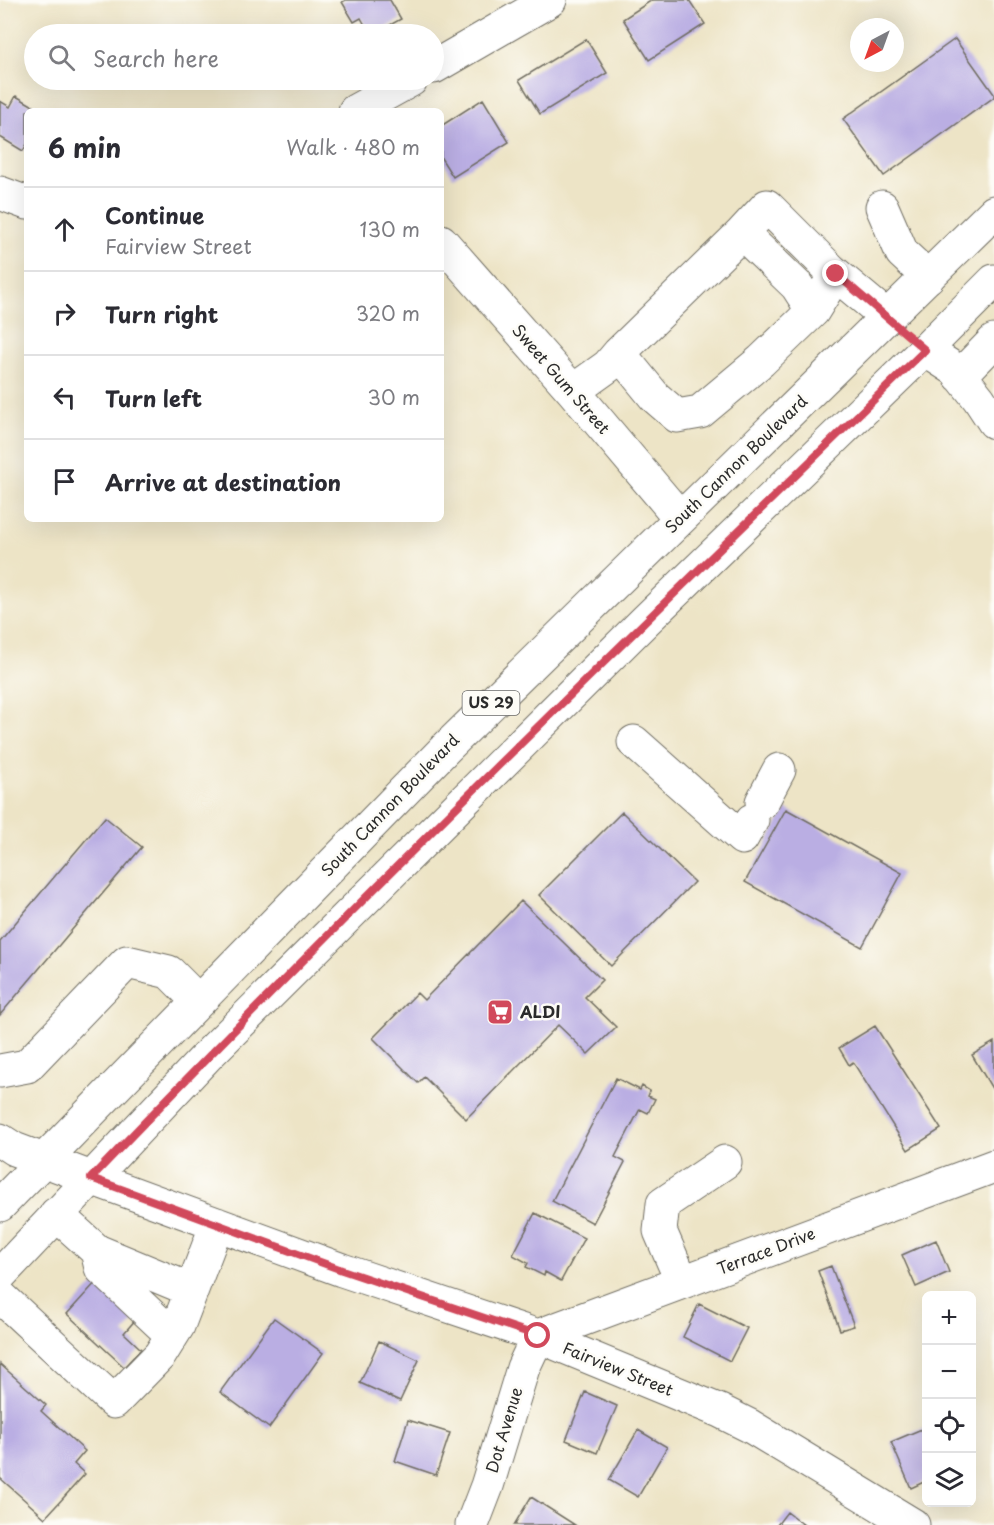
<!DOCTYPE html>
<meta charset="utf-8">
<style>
:root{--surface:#fff;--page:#f2f2f3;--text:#2b2b33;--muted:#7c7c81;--line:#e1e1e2}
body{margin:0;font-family:"Playpen Sans",sans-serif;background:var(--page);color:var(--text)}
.controls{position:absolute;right:18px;bottom:18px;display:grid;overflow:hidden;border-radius:9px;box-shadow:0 6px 24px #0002}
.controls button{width:54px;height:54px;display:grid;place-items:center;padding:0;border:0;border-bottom:2px solid var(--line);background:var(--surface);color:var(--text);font:30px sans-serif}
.compass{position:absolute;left:850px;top:18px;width:54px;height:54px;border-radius:50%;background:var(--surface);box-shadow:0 6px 24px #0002;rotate:221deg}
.stop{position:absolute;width:18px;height:18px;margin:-14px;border:4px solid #d1495b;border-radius:50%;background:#fff}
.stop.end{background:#d1495b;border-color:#fff;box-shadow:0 2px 6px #0008}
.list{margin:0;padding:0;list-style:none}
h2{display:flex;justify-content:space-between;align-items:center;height:78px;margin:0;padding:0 24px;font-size:26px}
h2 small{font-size:20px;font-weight:400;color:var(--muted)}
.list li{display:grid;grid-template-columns:39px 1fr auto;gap:18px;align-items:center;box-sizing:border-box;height:84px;padding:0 24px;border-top:2px solid var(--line)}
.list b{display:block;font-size:22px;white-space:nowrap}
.list p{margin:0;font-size:20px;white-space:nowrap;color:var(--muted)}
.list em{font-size:20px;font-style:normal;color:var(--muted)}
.icon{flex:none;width:33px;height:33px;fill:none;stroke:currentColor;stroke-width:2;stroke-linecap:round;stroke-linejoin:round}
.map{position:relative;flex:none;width:994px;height:1525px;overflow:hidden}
.search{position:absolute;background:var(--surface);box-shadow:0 6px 24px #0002;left:24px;top:24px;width:420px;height:66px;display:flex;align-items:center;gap:15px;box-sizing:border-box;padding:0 21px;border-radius:33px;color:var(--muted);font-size:22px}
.panel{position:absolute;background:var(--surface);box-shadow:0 6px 24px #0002;left:24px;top:108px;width:420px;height:414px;border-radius:9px}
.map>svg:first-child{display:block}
.building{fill:#baaee3}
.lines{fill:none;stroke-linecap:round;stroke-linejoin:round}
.minor-casing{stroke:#6f6c61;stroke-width:35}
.major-casing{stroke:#6f6c61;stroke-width:35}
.minor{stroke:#fff;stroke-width:33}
.major{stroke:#fff;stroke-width:33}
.route{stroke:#d1495b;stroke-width:8}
.labels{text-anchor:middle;stroke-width:5;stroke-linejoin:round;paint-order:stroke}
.shield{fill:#fdfcf7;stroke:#6a6a68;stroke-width:1.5}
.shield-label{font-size:15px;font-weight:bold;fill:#2b2b2b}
.street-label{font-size:16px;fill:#2b2b2b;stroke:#fdfcf7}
.poi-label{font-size:16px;font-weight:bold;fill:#2b2b2b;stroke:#fdfcf7;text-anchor:start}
</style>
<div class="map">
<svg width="994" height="1525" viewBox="0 0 994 1525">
<rect width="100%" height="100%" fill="#fdfcf7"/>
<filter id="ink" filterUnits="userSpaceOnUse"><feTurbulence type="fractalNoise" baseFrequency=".0167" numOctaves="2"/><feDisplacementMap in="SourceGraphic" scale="12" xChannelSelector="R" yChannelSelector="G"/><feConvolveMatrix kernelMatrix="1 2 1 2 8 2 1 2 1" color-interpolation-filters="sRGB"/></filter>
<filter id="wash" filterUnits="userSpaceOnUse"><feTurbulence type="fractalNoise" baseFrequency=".008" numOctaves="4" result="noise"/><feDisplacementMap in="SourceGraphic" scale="24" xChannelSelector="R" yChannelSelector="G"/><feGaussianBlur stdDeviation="1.35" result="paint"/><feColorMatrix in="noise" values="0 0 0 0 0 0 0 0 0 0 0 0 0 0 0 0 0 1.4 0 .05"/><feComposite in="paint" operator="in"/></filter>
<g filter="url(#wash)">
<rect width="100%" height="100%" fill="#ede4c6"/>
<g id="blocks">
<!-- building -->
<path class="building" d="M346,0H390L401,19L374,34H370L361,18L354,22L342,2Z
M652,0H689L705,24L649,60L623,19Z
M586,39L607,73L540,114L519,80Z
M955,39L994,94V97L884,176L843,119Z
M16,96L42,111H27V144L23,151L0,137V101L10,107Z
M483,99L509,142L453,177L441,158V126Z
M786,809L902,873L862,947L745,882Z
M622,812L694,882L611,966L539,895Z
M105,817L142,847L0,1015V941Z
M521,901L602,980L585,997L616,1027L588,1054L558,1025L466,1119L424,1077L418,1083L373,1038L417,993L424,1000Z
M875,1026L941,1129L908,1150L853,1062L849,1065L839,1048Z
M994,1042V1092L972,1055Z
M616,1078L640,1090L642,1086L650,1091L648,1096L655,1099L648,1113L640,1109L615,1157L625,1162L593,1223L552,1201Z
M535,1213L584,1238L561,1281L545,1272L544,1276L526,1267L528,1263L513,1255Z
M936,1240L949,1272L916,1287L902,1255Z
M831,1266L854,1326L840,1330L818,1271Z
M97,1281L137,1318L124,1333L141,1349L124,1367L67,1314Z
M699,1304L747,1328L730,1361L683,1337Z
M274,1318L323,1353L269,1428L220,1392Z
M379,1341L419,1360L400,1401L360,1383Z
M0,1364L46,1405L41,1411L85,1451L74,1464L85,1474L45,1518L0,1478Z
M585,1392L617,1406L597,1453L566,1440Z
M408,1420L450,1433L436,1475L395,1461Z
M924,1428L926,1435V1481L911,1488L891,1442Z
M638,1430L667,1447L638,1497L609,1480Z
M531,1497L575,1525H514Z
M787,1512L804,1525H777Z"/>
</g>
</g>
<g filter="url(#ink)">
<use href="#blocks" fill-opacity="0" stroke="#6f6c61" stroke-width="1.5"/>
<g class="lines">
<!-- minor casing -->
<g class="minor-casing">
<path id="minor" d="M434,67L550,0
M355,111L411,80
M0,193L27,203
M882,207L902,253L928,277
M742,233L797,286L813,311
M441,241L573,391L680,518
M925,350L956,370L979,399L994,422
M619,353L655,397L677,416L700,412L761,361L813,311L836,274
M960,376L994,341
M573,391L608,366L619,353L742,233L767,206L832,271L887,317
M634,742L742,838L752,820
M762,802L779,770
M0,1071L27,1066L127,962L169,972L198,1001
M0,1140L14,1149L91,1178L342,1270L538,1336L720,1411L750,1426L913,1525
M56,1214L97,1251L191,1290
M97,1251L101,1268L172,1335
M682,1282L660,1231L663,1204L725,1162
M0,1296L114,1402L160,1355L178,1326L217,1224
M472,1525L487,1486L523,1368L538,1336L994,1166"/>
</g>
<!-- major casing -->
<g class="major-casing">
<path id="major" d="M0,1205L446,748L994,212
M0,1275L210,1053L645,621L925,350L994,281"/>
</g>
<!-- minor -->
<use href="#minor" class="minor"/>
<!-- major -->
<use href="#major" class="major"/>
</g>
</g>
<g class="lines" filter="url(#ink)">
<!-- route -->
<path class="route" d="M538,1336L342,1270L91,1178C362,895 643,623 925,350L836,274"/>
</g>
<!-- icons -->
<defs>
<g id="supermarket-square" transform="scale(1.35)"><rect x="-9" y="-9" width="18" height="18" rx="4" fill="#d1495b" stroke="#fdfcf7"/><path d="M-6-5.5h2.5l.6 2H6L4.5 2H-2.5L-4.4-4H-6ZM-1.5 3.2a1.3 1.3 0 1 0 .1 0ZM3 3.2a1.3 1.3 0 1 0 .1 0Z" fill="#fff"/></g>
</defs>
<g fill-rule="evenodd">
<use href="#supermarket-square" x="500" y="1012"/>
</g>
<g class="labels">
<!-- shield labels -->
<rect class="shield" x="462.5" y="691" width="57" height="24" rx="4.5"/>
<g class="shield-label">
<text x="491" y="708">US 29</text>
</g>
<!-- street labels -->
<g class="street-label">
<text transform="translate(561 379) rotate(49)" y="6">Sweet Gum Street</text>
<text transform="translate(736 464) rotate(-44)" y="6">South Cannon Boulevard</text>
<text transform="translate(390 805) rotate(-46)" y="6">South Cannon Boulevard</text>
<text transform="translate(766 1251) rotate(-21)" y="6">Terrace Drive</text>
<text transform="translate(618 1369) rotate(22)" y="6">Fairview Street</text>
<text transform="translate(504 1430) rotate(-73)" y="6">Dot Avenue</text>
</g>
<!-- poi labels -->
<g class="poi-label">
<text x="520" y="1018">ALDI</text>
</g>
</g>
</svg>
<div class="controls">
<button>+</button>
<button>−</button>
<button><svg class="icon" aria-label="locate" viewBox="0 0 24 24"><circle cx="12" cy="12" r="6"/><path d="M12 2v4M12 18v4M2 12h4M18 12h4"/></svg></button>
<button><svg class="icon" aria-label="layers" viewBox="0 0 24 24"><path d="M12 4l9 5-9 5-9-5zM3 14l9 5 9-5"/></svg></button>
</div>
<svg class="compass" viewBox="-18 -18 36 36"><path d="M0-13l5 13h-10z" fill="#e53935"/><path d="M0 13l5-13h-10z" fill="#7c7c81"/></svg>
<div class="stop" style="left:538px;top:1336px"></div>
<div class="stop end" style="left:836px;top:274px"></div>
<div class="search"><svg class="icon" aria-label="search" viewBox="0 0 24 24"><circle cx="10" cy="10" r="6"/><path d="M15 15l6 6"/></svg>Search here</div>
<section class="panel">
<h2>6 min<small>Walk · 480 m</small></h2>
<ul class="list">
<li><svg class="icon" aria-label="ahead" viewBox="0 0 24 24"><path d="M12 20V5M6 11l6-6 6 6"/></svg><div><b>Continue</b><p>Fairview Street</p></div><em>130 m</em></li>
<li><svg class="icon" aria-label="right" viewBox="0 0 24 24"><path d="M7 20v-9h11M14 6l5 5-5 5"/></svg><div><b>Turn right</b></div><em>320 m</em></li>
<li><svg class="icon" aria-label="left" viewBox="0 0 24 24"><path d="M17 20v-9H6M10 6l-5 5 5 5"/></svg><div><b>Turn left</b></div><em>30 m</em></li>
<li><svg class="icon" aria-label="arrive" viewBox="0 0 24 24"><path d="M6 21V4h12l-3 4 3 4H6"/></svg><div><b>Arrive at destination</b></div></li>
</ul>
</section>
</div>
